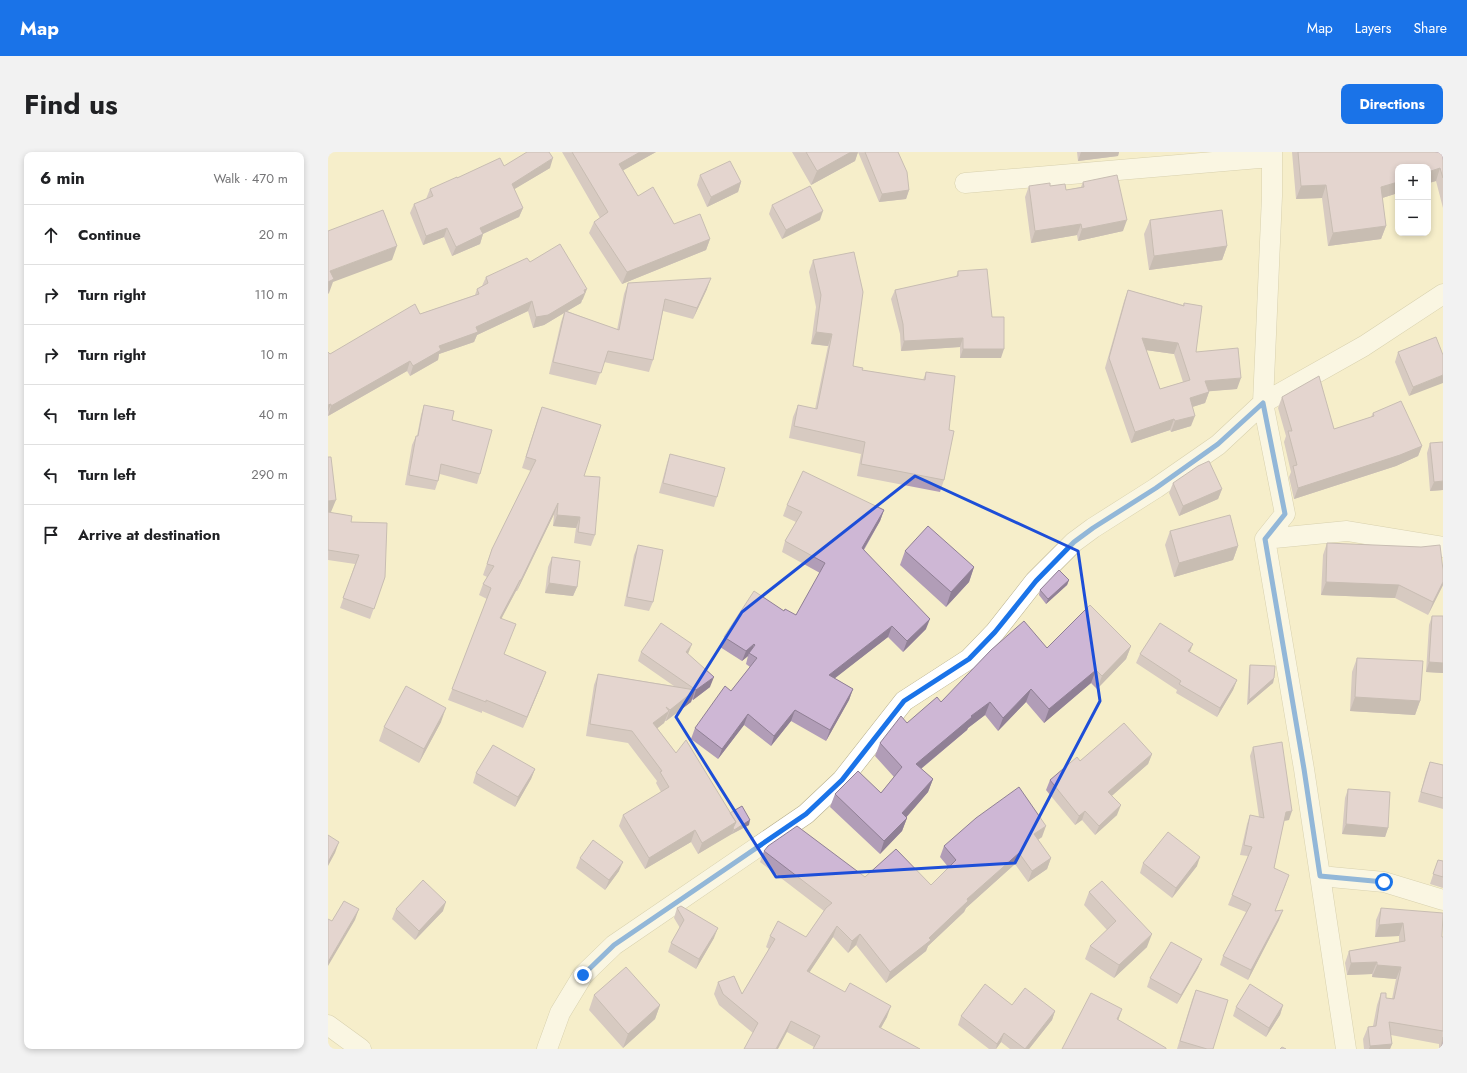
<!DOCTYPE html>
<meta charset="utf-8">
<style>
:root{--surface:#fff;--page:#f2f2f2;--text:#202124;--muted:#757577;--line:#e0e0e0;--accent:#1a73e8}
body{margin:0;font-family:Jost,sans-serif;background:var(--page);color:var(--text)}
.controls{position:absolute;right:12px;top:12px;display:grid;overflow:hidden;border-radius:8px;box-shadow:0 2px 6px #0003}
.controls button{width:36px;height:36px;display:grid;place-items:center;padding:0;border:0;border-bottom:1px solid var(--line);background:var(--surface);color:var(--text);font:20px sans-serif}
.stop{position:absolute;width:12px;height:12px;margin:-9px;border:3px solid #1a73e8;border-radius:50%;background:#fff}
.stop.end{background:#1a73e8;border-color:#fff;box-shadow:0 1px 4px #0008}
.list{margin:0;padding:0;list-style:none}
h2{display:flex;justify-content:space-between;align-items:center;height:52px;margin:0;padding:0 16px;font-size:17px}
h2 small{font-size:13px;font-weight:400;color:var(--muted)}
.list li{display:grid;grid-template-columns:26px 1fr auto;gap:12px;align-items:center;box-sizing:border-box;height:60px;padding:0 16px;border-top:1px solid var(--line)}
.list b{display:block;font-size:15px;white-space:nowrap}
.list em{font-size:13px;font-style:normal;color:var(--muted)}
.icon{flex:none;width:22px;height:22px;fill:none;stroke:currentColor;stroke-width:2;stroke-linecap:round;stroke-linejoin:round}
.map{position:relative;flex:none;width:1115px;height:897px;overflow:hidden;border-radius:8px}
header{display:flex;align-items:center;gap:24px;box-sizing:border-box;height:56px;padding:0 20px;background:var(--accent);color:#fff}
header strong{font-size:19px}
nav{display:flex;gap:22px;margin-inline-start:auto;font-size:14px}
.intro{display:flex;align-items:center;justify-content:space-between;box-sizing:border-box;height:96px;padding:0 24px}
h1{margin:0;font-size:28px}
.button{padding:10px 18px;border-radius:8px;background:var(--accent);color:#fff;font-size:14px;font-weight:700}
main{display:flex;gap:24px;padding:0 24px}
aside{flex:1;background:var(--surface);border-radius:8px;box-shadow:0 2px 6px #0003}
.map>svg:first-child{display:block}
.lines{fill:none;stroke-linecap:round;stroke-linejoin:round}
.minor-casing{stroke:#b5ad8c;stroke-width:21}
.minor{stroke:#fff;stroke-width:20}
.wall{fill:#b19db7;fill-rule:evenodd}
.shaded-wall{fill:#908095}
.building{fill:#ceb7d5;stroke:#908095;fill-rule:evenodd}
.route{stroke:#1a73e8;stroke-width:5}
.marked{fill:none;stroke:#1d4ed8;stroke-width:3;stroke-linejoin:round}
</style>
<header>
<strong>Map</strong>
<nav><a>Map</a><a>Layers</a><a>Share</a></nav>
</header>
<div class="intro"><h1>Find us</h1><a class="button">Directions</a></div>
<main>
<aside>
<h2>6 min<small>Walk · 470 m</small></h2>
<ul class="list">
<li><svg class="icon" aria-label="ahead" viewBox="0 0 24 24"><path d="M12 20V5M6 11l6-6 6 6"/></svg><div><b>Continue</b></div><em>20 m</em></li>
<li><svg class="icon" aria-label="right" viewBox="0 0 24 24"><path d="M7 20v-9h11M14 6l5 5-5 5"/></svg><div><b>Turn right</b></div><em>110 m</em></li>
<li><svg class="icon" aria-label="right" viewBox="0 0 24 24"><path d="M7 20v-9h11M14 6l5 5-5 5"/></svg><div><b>Turn right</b></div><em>10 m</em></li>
<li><svg class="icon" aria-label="left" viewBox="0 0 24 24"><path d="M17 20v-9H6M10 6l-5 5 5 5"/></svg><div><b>Turn left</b></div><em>40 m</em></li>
<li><svg class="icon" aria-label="left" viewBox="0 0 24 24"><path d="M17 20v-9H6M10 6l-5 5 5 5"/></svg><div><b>Turn left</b></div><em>290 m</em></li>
<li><svg class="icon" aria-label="arrive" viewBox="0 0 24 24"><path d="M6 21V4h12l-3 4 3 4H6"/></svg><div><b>Arrive at destination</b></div></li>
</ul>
</aside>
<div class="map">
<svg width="1115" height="897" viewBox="0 0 1115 897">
<rect width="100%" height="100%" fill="#f6eeca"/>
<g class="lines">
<!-- minor casing -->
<g class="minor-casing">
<path id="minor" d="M944,0V44L935,251L957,362L937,387L976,617L1018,897
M637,31L944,5
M937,387L1019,379L1115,395
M992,724L1056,730L1115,748
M0,873L33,897
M219,897L232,861L255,823L286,793L478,662L514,628L576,549L641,507L667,480L707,429L746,390L765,376L828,336L890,293L935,251L1036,194L1115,142"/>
</g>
<!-- minor -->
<use href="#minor" class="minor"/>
</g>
<!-- wall -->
<path class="wall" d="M234,0H328L295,18L310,44L346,72L382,87L378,98L294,132L261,81L266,70L272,66Z
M464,0H530L527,9L483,33Z
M530,0H570L581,38L578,47L551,50Z
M749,0H791L790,4L750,9Z
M964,0H1115V56L1108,29L1054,46L1058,74L1053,87L1000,94L994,46L968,47Z
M176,14L222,16L186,37L195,56L191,65L155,82L152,92L124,104L116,85L95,93L82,61L86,52L98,47L102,37L129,26Z
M372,23L413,30L410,40L379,55L369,33Z
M755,30L795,79L750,89L749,83L703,91L697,45L701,34H722L738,38L753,35Z
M444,53L492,68L454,87L441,62Z
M822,68L899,94L894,108L821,118L816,82Z
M485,108L525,214L534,218L595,228L598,220L621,278L616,328L612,340L529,324L533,302L461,286L465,265L470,253L487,257L500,194L483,192L488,155L481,120Z
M202,110L255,147L254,148L253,151L239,159L289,178L296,142L300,131L379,137L365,167L335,159L325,208L321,220L276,210L268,233L221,222L233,170L236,161L216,173L205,176L200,159L149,183L146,190L111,202L110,208L82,224L79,219L0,264V200L2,202L92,162L147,143L149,137L154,134L158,125Z
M630,119L664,165L673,206H632V195L573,199L572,182L563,147L567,138L628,125Z
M800,138L855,153L856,151L868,200L909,237L880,239L881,240L877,251L864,255L863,274L843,280L842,278L803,291L777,216L796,149ZM818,198L846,202L855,230L832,237Z
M1108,185L1081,244L1067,210L1070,200Z
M954,245L1006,277L1043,265L1045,261L1094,294L1090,304L1068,314L966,347L961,325L963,320L956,290L958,284L950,256Z
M96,253L124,268L152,322L149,332L112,322L110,329L107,338L77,333L84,293L88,284H89L93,263Z
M214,255L256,324L267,383L263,394L246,391L248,376L225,374L226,362L189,439H188L173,466L176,502L218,520L195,576L154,559V561L120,548L159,447L151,443L155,432L159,425L155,423L164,397L203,319L194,316L210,266Z
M1102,291L1115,338L1102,339L1099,301Z
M342,302L389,345L386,355L331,341L339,311Z
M845,331L894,337L890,347L851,364L841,341Z
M459,353L556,358L552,369L536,398L598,477L575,500L560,485L506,526L525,537L521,548L498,589L463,569L443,594L416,573L390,607L363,587L367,576L403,539L422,515L418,512L420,504L414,509L392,495L396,485L456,459L468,463L492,421L454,400L457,389L468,370L455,364Z
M0,360L23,370L57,425L42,467L12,456L27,412L0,408Z
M842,379L910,394L905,408L846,425L837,393Z
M999,391L1115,430V433L1100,463L1067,446L993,443L995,403Z
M310,393L325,450L321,459L296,454L306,403Z
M577,399L646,415L641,430L618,455L572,413Z
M224,405L249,435L245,444L217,441L220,415Z
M741,428L739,433L718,452L711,443L712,438Z
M1104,464L1115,521L1098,520L1101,473Z
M803,494L798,507L769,537L763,531L716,571L698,550L670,579L657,563L640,576L639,578L593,617L605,627L600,640L578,665L579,666L574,679L552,702L502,655L507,642L553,641L566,625L547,604L552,591L579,571L613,550L719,496Z
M313,500L360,502L382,535L365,548L364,547L363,550L338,569H337L336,571L329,576L348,601L402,661L421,673L404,682V681L370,702L363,690L317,717L291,674L295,663L333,640L328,631L329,629L300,591L258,584L266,533L270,522L346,534L310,509Z
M862,500L909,528L905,538L889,565L848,541L849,538L808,511L812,502Z
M1029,506L1092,549L1087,563L1022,559L1024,520Z
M922,513L946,526L945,531L919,553L921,518Z
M113,570L91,611L51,589L56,575Z
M925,595L961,668L956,669L946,716L958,732L947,759L951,768L920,828L892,813L895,804L918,760L900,753L920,704L912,703L919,672L922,663L931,665L922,604Z
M824,602L820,612L783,644L789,663L767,683L754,668L747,673L718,638L722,628L752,609Z
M1102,610L1115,613V657L1090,650L1098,620Z
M207,617L203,627L187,655L145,631L148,621Z
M1020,637L1060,676L1057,685L1014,682L1017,646Z
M714,685L710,688L723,706L719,717L700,730L687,712L638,756L636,760L600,794L598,799L558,831L528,793L520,801L505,785L481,820L559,865L553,876L486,895L459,880L425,881L391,853L386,842L390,830L414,842L441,797L438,795L442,784L478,785L496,759L432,710L436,699L537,725L603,733L621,716L612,705L616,694Z
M252,706L291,719L277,738L248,716Z
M1110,708L1115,709V736L1102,732Z
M815,711L869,714L844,746L812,721Z
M761,740L819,795L786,826L757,807L762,794L779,778L756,753Z
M349,756L386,786L368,817L340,800L343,791L352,776L346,766Z
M1053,756L1115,785V897H1111V892L1063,883L1064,892L1062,897H1036L1035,887L1040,875L1045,874L1049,853L1053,841L1058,846L1064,847L1068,827L1044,825V822L1019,823L1017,811L1021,799L1071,790V784L1047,785L1048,768Z
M68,757L115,759L87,788L64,767Z
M874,807L870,816L849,852L819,835L822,826Z
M868,838L885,897H849L864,848Z
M266,843L332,853L327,867L295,896L261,858Z
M684,853L727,859L724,868L701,897H682L673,890L668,897H661L630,873L633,864Z
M955,853L952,863L938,885L905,864L908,855Z"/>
<!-- shaded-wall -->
<path class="shaded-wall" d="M312,0H328L287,23L291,12Z
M523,0H530L527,9L483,33L489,19Z
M753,0H791L790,4L750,9Z
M225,6L222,16L180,41L184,32Z
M1112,16L1108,29L1100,31V20Z
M413,30L410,40L379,55L383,45Z
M1070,30V41L1048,48L1053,35Z
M998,33L994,46L968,47L973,34Z
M581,38L578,47L551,50L554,42Z
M195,56L191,65L148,85L152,76Z
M495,59L492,68L454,87L458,78Z
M799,68L795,79L750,89L754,77Z
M753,72L749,83L703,91L707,79Z
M1058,74L1053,87L1000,94L1005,81Z
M119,76L116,85L95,93L98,84Z
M155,82L152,92L124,104L128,95Z
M382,87L378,98L294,132L299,120Z
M69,94L64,108L5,130L1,141L0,142V123L2,119Z
M899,94L894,108L821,118L826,104Z
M383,126L379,137L365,167L369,156Z
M259,137L255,147L254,148L253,151L236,161L237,159L236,161L216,173L205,176L208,165Z
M204,149L200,159L149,183L146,190L111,202L110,208L82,224L85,214L111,194L148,175Z
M488,180L504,182L500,194L483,192Z
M635,186L632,195L573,199L576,189Z
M814,186L850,191L846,202L810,197Z
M635,197H676L673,206H632Z
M82,209L79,219L0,264L3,254Z
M1115,223V231L1081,244L1085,235Z
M913,226L909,237L873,240L877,229Z
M881,240L877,251L858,257L862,246Z
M3,252L0,260V253Z
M867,264L863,274L843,280L847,269Z
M846,267L842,278L803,291L807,280Z
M1094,294L1090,304L1068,314L966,347L970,336Z
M1115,329V338L1102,339L1106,330Z
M894,337L890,347L851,364L855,354Z
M8,348L3,360H0V349Z
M230,351L226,362L189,439L193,428Z
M556,358L552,369L530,407L534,396Z
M229,363L252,365L248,376L225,374Z
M910,394L905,408L846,425L851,411Z
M646,415L641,430L618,455L623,440Z
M192,428L188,439L168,477L172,466Z
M741,428L739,433L718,452L720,447Z
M998,430L1071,433L1067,446L993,443Z
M1115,430V433L1100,463L1105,450Z
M221,431L249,435L245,444L217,441Z
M602,467L598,477L575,500L579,489Z
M564,474L560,485L497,534L501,523Z
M364,492L360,502L354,510L358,500Z
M426,492L423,502L421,501L420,504L414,509L418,499Z
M865,492L861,502L860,499Z
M803,494L798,507L769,537L774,524Z
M1101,510L1115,511V521L1098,520Z
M768,518L763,531L716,571L721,557Z
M218,520L214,531L195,576L199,565Z
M386,525L382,535L365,548L368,538Z
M946,526L945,531L919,553L921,548Z
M909,528L905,538L889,565L892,556Z
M525,537L521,548L498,589L502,578Z
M703,537L698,550L670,579L675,566Z
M367,538L363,550L338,569L342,558Z
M1027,545L1092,549L1087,563L1022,559Z
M662,550L657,563L640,576L639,578L583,625L588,612L643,564Z
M118,556L113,570L91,611L96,597Z
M467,558L463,569L443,594L446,584Z
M341,559L336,571L321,583L325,571Z
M420,562L416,573L390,607L394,597Z
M824,602L820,612L777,650L780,640Z
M207,617L203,627L187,655L190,645Z
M605,627L600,640L570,675L574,661Z
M793,653L789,663L767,683L771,674Z
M757,659L754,668L747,673L751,664Z
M964,659L961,668L954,669L958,660Z
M579,666L574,679L552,702L556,689Z
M422,668L421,673L404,682L406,678Z
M408,670L404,682L370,702L374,691Z
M1018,672L1060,676L1057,685L1014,682Z
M718,674L714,685L702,693L706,682Z
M367,678L363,690L317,717L321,706Z
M11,690L7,701L0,714V710Z
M691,701L687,712L638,756L636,760L600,794L598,799L558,831L562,820L601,786L639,747Z
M872,705L869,714L844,746L848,736Z
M723,706L719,717L700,730L704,719Z
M295,710L291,719L277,738L281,728Z
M118,750L115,759L87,788L91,779Z
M31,757L27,768L0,814V810Z
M955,758L951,768L920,828L923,818Z
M1075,771L1071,784L1047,785L1051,773Z
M509,774L505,785L475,830L479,819Z
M390,776L386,786L368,817L371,807Z
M532,782L528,793L520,801L524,789Z
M824,782L819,795L786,826L791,813Z
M874,807L870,816L849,852L853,843Z
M1049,810L1044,822L1019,823L1023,811Z
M1049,813L1073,815L1068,827L1044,825Z
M332,853L327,867L295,896L300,882Z
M955,853L952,863L938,885L941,876Z
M563,854L559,865L547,886L551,875Z
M794,857L790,869L789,867Z
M727,859L724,868L701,897H697Z
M463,869L459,880L450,897H448Z
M676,881L673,890L668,897L669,892Z
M1064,892L1062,897H1041L1042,894Z"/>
<!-- building -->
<path class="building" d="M199,0H221L225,6L184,32L195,56L152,76L155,82L128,95L119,76L98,84L86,52L105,44L102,37L129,25V26L172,6L176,14Z
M244,0H312L291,12L310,44L325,35L346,72L372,62L382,87L299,120L266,70L280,60Z
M478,0H523L489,19Z
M537,0H570L579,20L581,38L554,42Z
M970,0H1115V26L1112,16L1100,20V15H1070V30L1053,35L1058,74L1005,81L998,33L973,34Z
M402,9L413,30L383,45L372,23Z
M789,23L799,68L754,77L753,72L707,79L701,34L722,31V34L737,32L738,38L756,35L755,30Z
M482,34L495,59L458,78L444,53Z
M55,58L69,94L2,119L6,127L0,130V79Z
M894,58L899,94L826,104L822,68Z
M232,92L259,137L256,138L257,141L220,163L208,165L204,149L148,175L150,180L111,194L113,198L85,214L82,209L3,254V252L0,253V200L2,202L87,152L92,162L151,142L149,137L160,131L158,125L199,106L202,110Z
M526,100L535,140L525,214L535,216L534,218L597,228L598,220L627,224L621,278L626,279L616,328L533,312L537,290L466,274L470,253L489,257L504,182L488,180L493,143L485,108Z
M659,117L664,165H676V197H635V186L576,189L575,172L567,138L630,124V119Z
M383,126L369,156L337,147L325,208L280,199L273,221L225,210L237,159L291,178L300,131Z
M800,138L856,154V151L874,154L868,200L910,196L913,226L877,229L881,240L862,246L867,264L847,269L846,267L807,280L781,206ZM814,186L850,191L862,228L832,237Z
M1108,185L1115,203V223L1085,235L1070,200Z
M991,224L1006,277L1046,264L1045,261L1073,249L1094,294L1072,303L970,336L965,314L969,313L960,279H964L954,245Z
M96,253L126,259L124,268L164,278L152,322L113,312L110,329L81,323L88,284H90Z
M214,255L273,273L256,324L272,325L267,383L250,380L252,365L229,363L230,351L193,428H192L172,466L188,472L176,502L218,520L199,565L158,548V550L124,537L163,436L155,432L166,414L159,412L164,397L208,308L198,305Z
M1115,290V329L1106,330L1102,291Z
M342,302L397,316L389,345L335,331Z
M0,305H3L8,348L0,349Z
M881,309L894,337L855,354L845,331L870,314Z
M475,319L556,358L534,396L602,467L579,489L564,474L501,523L525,537L502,578L467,558L446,584L420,562L394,597L367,576L397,534L403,539L429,506L421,501L427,493L426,492L418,499L396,485L426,439L456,459L457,457L468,463L497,411L457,389L474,360L459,353Z
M0,360L24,364L23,370L59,371L57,425L46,457L15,446L31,403L0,398Z
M902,363L910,394L851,411L842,379Z
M600,374L646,415L623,440L577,399Z
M999,391L1093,395L1112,393L1115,418V430L1105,450L1071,433L998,430Z
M310,393L335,398L325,450L299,445Z
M224,405L252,409L249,435L221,431Z
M731,418L741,428L720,447L712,438Z
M762,453L803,494L774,524L768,518L721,557L703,537L675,566L662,550L643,564L644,565L588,612L605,627L574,661L579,666L556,689L507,642L530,619L553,641L574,615L552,591L573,564L579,571L609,545L613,550L663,498L696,469L719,496Z
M1104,464H1115V511L1101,510Z
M333,471L364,492L358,500L386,525L368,538L313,500Z
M832,471L865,492L860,499L909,528L892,556L851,532L853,529L812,502Z
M1029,506L1095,509L1092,549L1027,545Z
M922,513L947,514L946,526L921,548Z
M270,522L367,538L342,558L338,555L341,559L325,571L348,601L358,588L408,670L374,691L367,678L321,706L295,663L341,635L332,620L334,619L304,579L262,572Z
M78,534L118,556L96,597L56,575Z
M796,571L824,602L780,640L793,653L771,674L757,659L751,664L722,628L749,605L752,609Z
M954,590L964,659L958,660L946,716L961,723L947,759L955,758L923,818L895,804L923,752L904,743L924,695L916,693L922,663L936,666L925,595Z
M165,593L207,617L190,645L148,621Z
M1102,610L1115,613V646L1093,640Z
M691,635L718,674L706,682L723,706L704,719L691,701L639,747L640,749L601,786L603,788L562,820L532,782L524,789L509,774L479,819L517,840L522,831L563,854L551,875L592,897H485L492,884L463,869L448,897H416L430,871L395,842L390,830L406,824L414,842L447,787L442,784L450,769L478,785L498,756L504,751L436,699L440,694L469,674L537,725L568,697L603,733L628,708L616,694L648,666Z
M1020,637L1062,640L1060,676L1018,672Z
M414,654L422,668L406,678L405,676L408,670L402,661Z
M840,680L872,705L848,736L815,711Z
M0,683L11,690L0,710Z
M265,688L295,710L281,728L252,706Z
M1110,708L1115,709V725L1105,722Z
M95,728L118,750L91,779L68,757Z
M774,729L824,782L791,813L762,794L788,769L761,740Z
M16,749L31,757L0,810V767L4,769Z
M353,754L390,776L371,807L343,791L356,768L349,756Z
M1053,756L1115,761L1114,785H1115V879L1061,870L1064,892L1042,894L1040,875L1048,874L1053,841H1058V846L1066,847L1073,815L1049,813V810L1023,811L1021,799L1077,789L1075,771L1051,773Z
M843,790L874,807L853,843L822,826Z
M298,815L332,853L300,882L266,843Z
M657,832L684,853L697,836L727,859L697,897L676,881L669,892L633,864Z
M922,832L955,853L941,876L908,855Z
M868,838L900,848L885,897H879L852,889Z
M763,841L794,857L789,867L838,896V897H734Z
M1115,885V897H1113Z
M954,895L958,897H952Z"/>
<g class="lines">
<!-- route -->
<path class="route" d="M255,823L286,793L478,662L514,628L576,549L641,507L667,480L708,429L746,390L765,376L828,336L890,292L935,251L957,362L937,387L976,617L992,724L1056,730"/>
</g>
<!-- marked area -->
<path d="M0 0H1115V897H0ZM587,324L750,399L772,549L687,711L448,725L348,565L414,460Z" fill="#f6eeca" fill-opacity=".55" fill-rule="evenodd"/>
<path class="marked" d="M587,324L750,399L772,549L687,711L448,725L348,565L414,460Z"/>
</svg>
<div class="controls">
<button>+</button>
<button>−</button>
</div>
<div class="stop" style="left:1056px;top:730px"></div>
<div class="stop end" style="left:255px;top:823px"></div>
</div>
</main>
